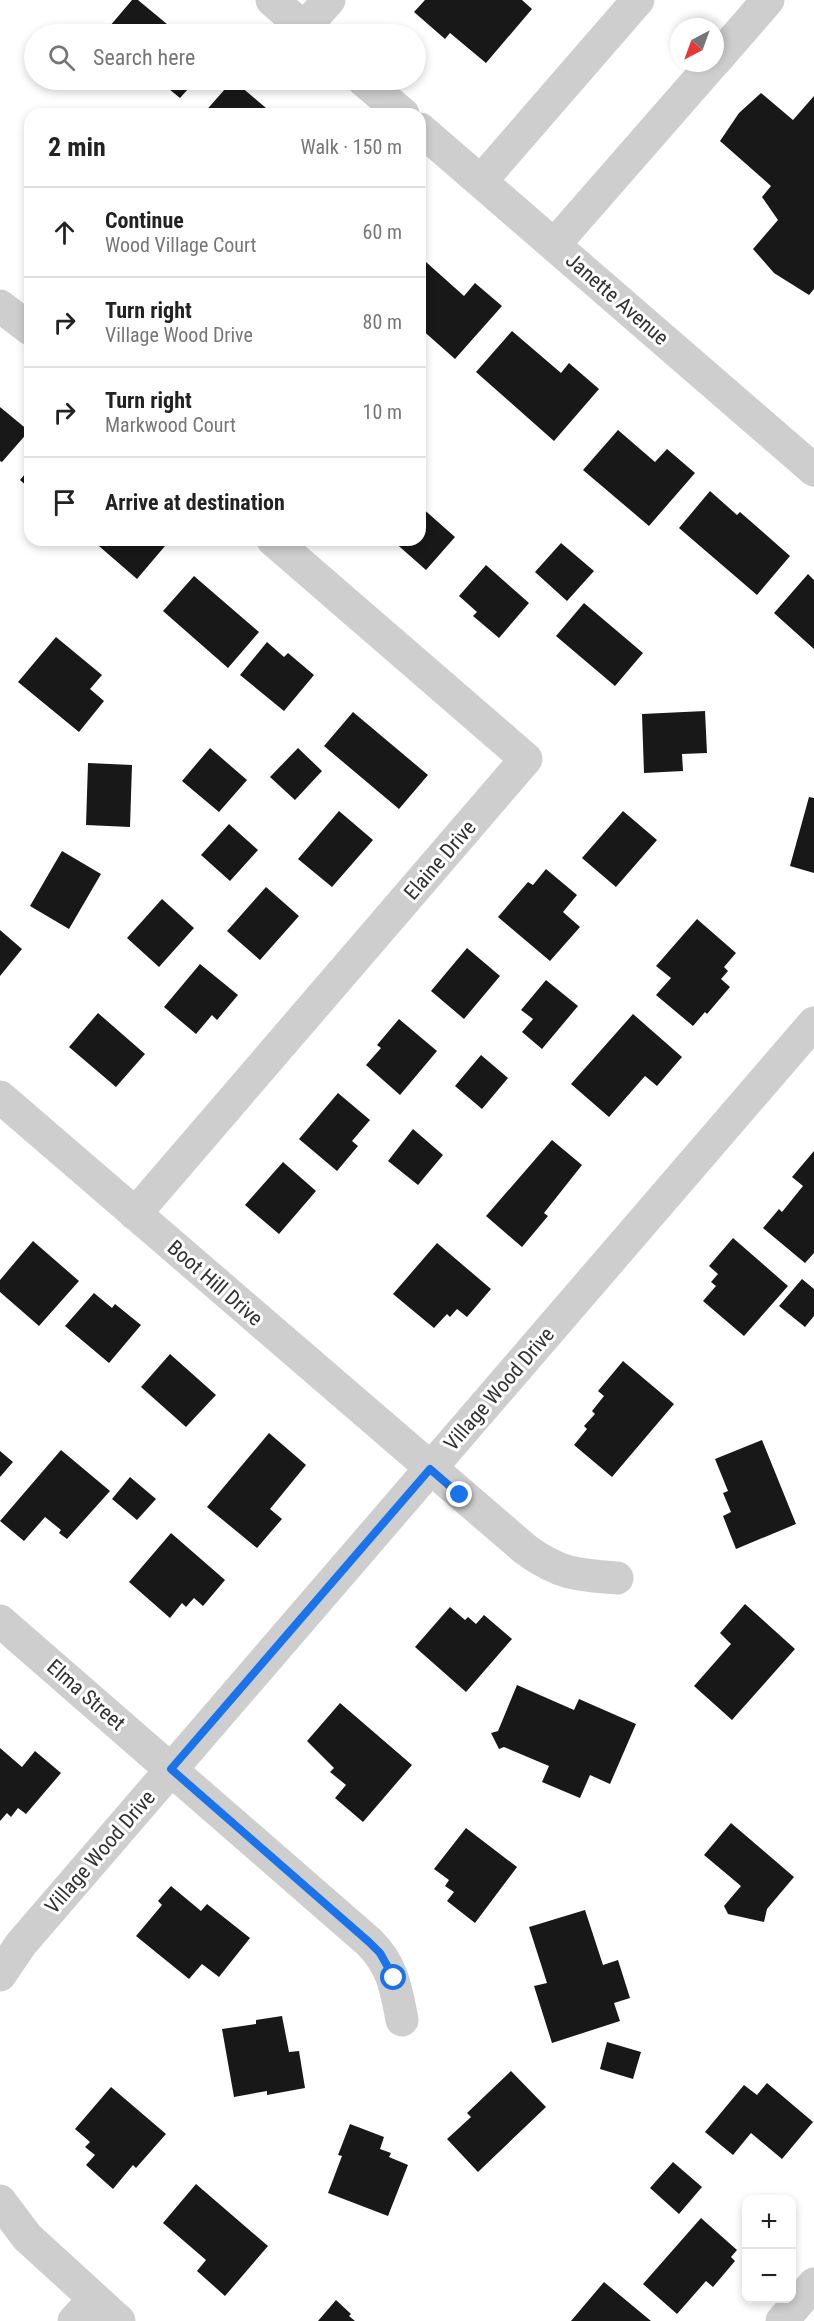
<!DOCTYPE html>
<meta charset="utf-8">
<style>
:root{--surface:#fff;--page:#f6f6f6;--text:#222;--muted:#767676;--line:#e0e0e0}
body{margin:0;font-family:"Roboto Condensed",sans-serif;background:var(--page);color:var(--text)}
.controls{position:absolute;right:18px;bottom:18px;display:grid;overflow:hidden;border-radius:12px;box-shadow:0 3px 9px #0003}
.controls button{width:54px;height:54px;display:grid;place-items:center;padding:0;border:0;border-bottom:2px solid var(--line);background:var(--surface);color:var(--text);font:30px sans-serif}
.compass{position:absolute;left:670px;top:18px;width:54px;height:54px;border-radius:50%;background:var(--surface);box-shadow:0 3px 9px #0003;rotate:221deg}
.stop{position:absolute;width:18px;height:18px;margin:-14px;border:4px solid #1a73e8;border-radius:50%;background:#fff}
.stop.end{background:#1a73e8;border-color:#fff;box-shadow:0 2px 6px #0008}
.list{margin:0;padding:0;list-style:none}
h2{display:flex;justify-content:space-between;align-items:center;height:78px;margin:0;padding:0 24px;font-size:26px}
h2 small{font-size:20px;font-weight:400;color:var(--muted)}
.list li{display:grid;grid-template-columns:39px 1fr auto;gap:18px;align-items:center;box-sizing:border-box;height:90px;padding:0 24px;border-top:2px solid var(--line)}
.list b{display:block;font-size:22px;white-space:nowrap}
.list p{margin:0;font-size:20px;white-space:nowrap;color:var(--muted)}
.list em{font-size:20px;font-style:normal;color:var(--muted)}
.icon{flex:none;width:33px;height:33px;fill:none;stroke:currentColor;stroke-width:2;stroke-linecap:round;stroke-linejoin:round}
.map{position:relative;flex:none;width:814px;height:2321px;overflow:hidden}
.search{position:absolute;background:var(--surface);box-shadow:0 3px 9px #0003;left:24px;top:24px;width:402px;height:66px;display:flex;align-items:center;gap:15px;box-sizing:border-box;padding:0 21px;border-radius:33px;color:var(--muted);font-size:22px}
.panel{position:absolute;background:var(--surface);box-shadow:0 3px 9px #0003;left:24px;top:108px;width:402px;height:438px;border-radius:18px}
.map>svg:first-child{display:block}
.building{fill:#181818}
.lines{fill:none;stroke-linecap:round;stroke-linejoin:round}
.minor{stroke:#cecece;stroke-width:33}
.route{stroke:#1a73e8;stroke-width:8}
.labels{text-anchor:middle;stroke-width:6;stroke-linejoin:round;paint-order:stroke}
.street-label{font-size:21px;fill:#313131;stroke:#fff}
</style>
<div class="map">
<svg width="814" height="2321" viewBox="0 0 814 2321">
<rect width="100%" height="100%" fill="#fff"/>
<!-- building -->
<path class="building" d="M132,0H138L179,34H105L104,33Z
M425,0H522L532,9L486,63L450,33L445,39L414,12Z
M158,80H196L180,98Z
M233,80L273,114H203Z
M761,93L793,120L814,96V289L809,295L774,273L753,249L778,220L762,197L771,186L720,141L739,113Z
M426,262L464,296L475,283L502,306L455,359L420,328V269Z
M512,331L561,373L569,363L599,389L554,441L476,372Z
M0,407L29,431L2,462L0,461Z
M618,430L655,462L667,449L695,473L649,526L583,470Z
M30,468V489L20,480Z
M710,491L737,515L740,512L790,556L757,595L679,528Z
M420,506L455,537L426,570L392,540H420Z
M92,540H159L165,546L137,579Z
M561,543L594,571L567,601L535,572Z
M486,565L529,603L499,638L473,616L477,612L459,596Z
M808,574L814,580V649L774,613Z
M194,576L259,632L228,668L163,611Z
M584,603L643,653L615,686L556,636Z
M56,637L102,675L90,689L104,701L79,732L18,682Z
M267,642L284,657L288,653L314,675L284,711L240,675Z
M705,711L707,753L682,754L683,771L644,773L642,714Z
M353,712L428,775L399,809L324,746Z
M210,748L247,780L219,812L182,781Z
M298,748L322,771L295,800L270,777Z
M88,763L132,765L130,827L86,825Z
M809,797L814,798V873L790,866Z
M339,811L373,840L332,887L298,859Z
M623,811L657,840L616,887L582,858Z
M229,824L258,850L230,881L201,855Z
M62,851L101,874L69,929L30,906Z
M546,869L577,895L563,912L580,927L550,961L498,917L528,882L533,885Z
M266,887L299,916L260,960L227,931Z
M162,899L194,928L159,967L127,938Z
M697,919L736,953L724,967L728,971L721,979L730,987L707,1014L705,1012L693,1026L656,995L671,978L656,966Z
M0,930L22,949L0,976Z
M467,948L500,976L464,1019L431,991Z
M200,964L238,995L217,1020L212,1015L196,1034L164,1007Z
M546,980L578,1006L542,1049L522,1032L533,1019L521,1010Z
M98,1013L145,1054L116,1087L69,1047Z
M633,1014L682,1057L657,1086L645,1076L609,1117L571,1084Z
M399,1019L437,1051L400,1095L366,1065L381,1048L377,1045Z
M481,1055L508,1078L482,1109L455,1086Z
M338,1093L370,1120L352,1141L358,1146L337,1171L299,1139Z
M413,1129L443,1155L418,1185L388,1161Z
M552,1140L582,1165L544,1213L548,1216L522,1247L486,1216Z
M814,1151V1253L805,1263L763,1228L779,1209L782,1212L803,1186L792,1177Z
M283,1162L316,1191L279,1234L245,1205Z
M733,1238L788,1286L744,1336L703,1301L716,1286L711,1282L718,1274L709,1266Z
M33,1241L79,1281L39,1326L0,1292V1280Z
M437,1243L491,1289L467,1317L457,1309L450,1317L447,1314L434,1328L393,1294Z
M802,1279L814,1289V1316L805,1327L779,1306Z
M94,1293L112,1308L115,1304L141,1325L109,1363L65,1326Z
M170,1354L216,1395L186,1427L141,1387Z
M623,1361L674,1404L612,1477L574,1445L587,1429L584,1426L595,1414L592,1411L604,1396L598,1391Z
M269,1433L306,1465L270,1509L282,1519L257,1548L207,1507Z
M762,1440L796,1524L736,1549L723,1516L731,1512L723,1493L728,1491L715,1459Z
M61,1450L110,1491L67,1539L59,1533L61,1530L45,1517L24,1541L0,1521Z
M0,1451L13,1462L0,1477Z
M130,1477L156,1499L137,1520L112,1499Z
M171,1533L225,1580L203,1606L194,1598L186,1607L182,1603L170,1618L129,1582Z
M745,1604L795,1649L732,1720L694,1686L731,1644L720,1633Z
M450,1607L465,1620L468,1617L476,1624L484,1615L512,1639L466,1692L415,1647Z
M517,1685L574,1710L579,1699L636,1724L610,1784L590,1775L580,1798L542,1782L549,1766L504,1747L499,1749L491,1733L498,1731Z
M340,1703L412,1765L363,1822L335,1798L346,1785L330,1772L334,1768L307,1741Z
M0,1748L22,1767L35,1751L61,1773L26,1814L18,1808L11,1817L7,1813L0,1821Z
M731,1823L794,1877L767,1909L764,1922L728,1914L724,1906L741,1886L704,1855Z
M466,1828L517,1867L475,1923L447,1901L454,1892L445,1886L449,1880L434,1869Z
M171,1886L201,1911L207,1904L250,1938L219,1977L202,1964L189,1979L136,1936L162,1905L158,1901Z
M585,1910L603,1965L618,1960L630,1998L614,2003L620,2021L552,2043L534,1986L547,1983L529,1927Z
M282,2016L289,2052L299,2051L305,2088L267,2095V2091L234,2097L222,2029L256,2024V2020Z
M607,2042L641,2052L633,2079L600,2069Z
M511,2071L546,2107L478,2172L447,2139L471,2117L467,2113Z
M767,2083L813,2122L782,2159L751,2133L733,2155L705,2132L744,2085L757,2095Z
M111,2087L166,2134L136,2168L133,2165L113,2189L86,2165L95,2155L85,2147L90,2142L75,2129Z
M350,2124L384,2137L380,2149L391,2153L389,2157L408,2165L388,2216L328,2193L342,2156L338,2155Z
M673,2162L702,2187L679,2214L650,2188Z
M196,2184L268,2246L225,2296L197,2271L206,2260L163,2223Z
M701,2218L737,2250L731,2257L735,2261L713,2287L706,2281L677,2314L643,2284Z
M604,2282L651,2321H571Z
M336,2300L351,2314L349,2316L355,2321H318Z"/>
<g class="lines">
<!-- minor -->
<path class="minor" d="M272,0L311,34
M304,28L329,0
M715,61L768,0
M363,80L403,114
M420,129L814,470
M481,181L638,0
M554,245L713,63
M0,306L30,329
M0,1097L525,1549C559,1574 576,1575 617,1578
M135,1214L526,759L273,540
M0,1621L369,1942C393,1966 396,1988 402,2020
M0,1975L21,1944L814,1023
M0,2201L27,2237L119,2321
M74,2321L94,2299
M782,2321L814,2284"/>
</g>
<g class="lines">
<!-- route -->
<path class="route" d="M394,1978L380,1953L369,1942L171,1769L430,1469L460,1495"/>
</g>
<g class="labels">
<!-- street labels -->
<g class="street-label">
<text transform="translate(617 299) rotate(41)" y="7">Janette Avenue</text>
<text transform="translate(440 860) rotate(-49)" y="7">Elaine Drive</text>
<text transform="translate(215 1283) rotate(41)" y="7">Boot Hill Drive</text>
<text transform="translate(499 1389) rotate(-49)" y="7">Village Wood Drive</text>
<text transform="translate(86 1695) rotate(41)" y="7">Elma Street</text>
<text transform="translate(100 1852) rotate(-49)" y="7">Village Wood Drive</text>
</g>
</g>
</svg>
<div class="controls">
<button>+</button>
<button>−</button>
</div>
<svg class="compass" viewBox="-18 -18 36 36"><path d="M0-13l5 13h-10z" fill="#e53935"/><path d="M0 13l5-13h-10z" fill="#767676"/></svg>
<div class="stop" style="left:394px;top:1978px"></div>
<div class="stop end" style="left:460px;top:1495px"></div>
<div class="search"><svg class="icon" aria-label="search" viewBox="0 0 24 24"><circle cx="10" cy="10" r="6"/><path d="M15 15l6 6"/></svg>Search here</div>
<section class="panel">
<h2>2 min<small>Walk · 150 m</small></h2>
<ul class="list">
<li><svg class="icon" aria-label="ahead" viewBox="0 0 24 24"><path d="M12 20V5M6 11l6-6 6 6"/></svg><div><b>Continue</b><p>Wood Village Court</p></div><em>60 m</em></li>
<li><svg class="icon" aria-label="right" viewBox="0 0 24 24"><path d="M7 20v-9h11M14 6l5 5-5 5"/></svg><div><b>Turn right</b><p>Village Wood Drive</p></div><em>80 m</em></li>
<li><svg class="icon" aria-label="right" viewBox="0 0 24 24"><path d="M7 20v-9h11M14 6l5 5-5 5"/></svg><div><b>Turn right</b><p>Markwood Court</p></div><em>10 m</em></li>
<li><svg class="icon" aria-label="arrive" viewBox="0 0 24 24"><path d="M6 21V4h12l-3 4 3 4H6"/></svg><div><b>Arrive at destination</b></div></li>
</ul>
</section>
</div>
